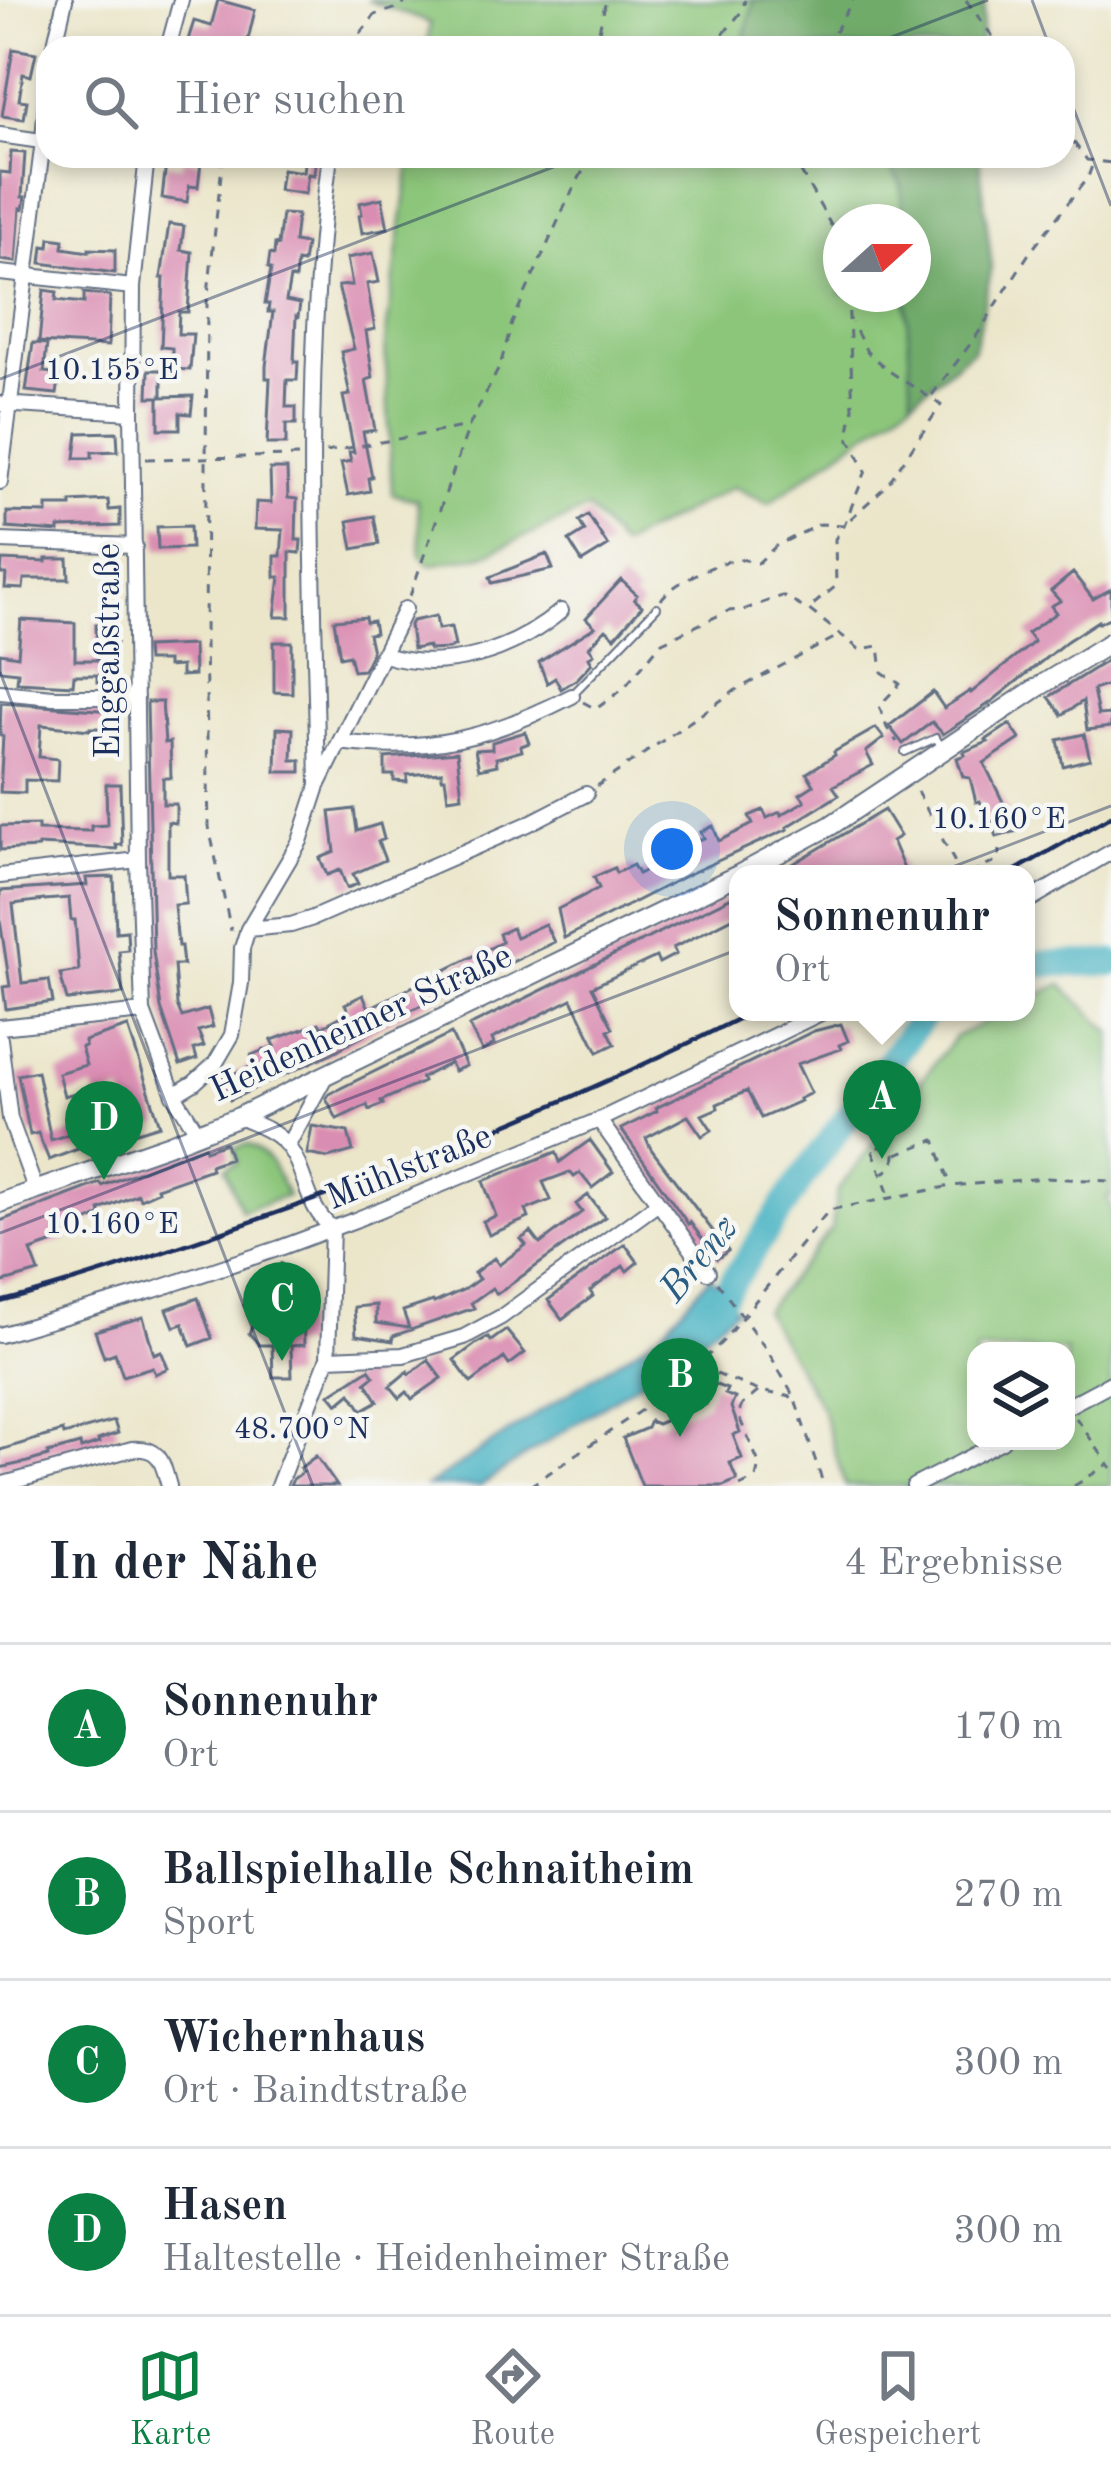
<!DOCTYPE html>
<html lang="de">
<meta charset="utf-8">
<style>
:root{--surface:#fff;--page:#f2f2f3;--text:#1f2937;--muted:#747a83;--line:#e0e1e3;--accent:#0b8043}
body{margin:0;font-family:"Old Standard TT",serif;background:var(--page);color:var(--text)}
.controls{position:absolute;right:36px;bottom:36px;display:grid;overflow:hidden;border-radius:24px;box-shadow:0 6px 18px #0003}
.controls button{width:108px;height:108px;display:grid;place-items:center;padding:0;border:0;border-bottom:3px solid var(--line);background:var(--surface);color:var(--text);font:60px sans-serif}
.compass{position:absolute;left:823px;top:204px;width:108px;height:108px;border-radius:50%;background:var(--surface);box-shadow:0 6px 18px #0003;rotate:69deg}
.you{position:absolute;left:672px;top:849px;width:42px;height:42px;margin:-30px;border:9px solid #fff;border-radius:50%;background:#1a73e8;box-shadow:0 0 0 18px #1a73e833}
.badge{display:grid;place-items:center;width:78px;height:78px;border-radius:50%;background:var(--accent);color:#fff;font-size:39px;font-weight:700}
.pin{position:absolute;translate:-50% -99px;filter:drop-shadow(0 3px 6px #0008)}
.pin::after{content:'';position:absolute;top:63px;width:42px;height:36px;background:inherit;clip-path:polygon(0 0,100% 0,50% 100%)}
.popup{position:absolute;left:729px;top:865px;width:306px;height:156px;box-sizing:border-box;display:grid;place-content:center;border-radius:24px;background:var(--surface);filter:drop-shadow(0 3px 9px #0005);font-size:39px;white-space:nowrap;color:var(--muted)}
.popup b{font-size:45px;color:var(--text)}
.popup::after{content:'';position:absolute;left:50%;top:100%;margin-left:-24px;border:24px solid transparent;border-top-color:var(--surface)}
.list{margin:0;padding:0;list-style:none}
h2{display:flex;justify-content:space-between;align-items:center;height:156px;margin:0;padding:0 48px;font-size:51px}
h2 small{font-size:39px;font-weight:400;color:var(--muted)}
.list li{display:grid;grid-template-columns:78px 1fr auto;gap:36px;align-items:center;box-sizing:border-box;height:168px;padding:0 48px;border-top:3px solid var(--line)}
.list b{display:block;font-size:45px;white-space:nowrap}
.list p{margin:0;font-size:39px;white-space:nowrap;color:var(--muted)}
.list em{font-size:39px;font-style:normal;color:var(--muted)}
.icon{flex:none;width:66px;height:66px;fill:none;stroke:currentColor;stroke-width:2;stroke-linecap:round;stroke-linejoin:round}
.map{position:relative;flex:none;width:1111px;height:1486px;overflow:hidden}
.search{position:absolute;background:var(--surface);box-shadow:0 6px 18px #0003;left:36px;right:36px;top:36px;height:132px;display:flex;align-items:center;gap:30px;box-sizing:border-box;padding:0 42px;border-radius:36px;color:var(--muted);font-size:45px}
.sheet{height:828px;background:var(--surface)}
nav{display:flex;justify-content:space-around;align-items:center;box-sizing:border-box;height:168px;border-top:3px solid var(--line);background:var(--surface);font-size:33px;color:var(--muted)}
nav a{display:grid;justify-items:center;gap:6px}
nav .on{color:var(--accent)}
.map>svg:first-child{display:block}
.green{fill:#8cc67a;stroke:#547a6c;stroke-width:3;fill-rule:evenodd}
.forest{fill:#71ab6a;stroke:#466d64;stroke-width:3}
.water{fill:#46b2c3;stroke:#307090;stroke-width:3}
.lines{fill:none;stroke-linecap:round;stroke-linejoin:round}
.river{stroke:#46b2c3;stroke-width:27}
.building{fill:#da8db2}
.lane-casing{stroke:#646f84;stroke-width:10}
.street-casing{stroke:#646f84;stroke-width:18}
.secondary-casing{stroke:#646f84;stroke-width:22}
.path{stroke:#646f84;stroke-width:3;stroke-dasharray:9 9;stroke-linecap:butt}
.lane{stroke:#fff;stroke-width:6}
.street{stroke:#fff;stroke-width:14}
.secondary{stroke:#fff;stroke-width:18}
.rail{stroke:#1b2f5e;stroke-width:4.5}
.ticks{fill:none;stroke:#1b2f5e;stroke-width:3;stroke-opacity:0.45}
.labels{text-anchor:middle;stroke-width:9;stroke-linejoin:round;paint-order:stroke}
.street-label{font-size:36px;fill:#1b2f5e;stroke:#f6f6f2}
.water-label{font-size:39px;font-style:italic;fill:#2a5d81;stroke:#f6f6f2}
.ticks-label{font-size:30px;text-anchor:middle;fill:#1b2f5e;stroke:#f6f6f2;stroke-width:9;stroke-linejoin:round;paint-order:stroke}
</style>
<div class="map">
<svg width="1111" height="1486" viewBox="0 0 1111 1486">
<rect width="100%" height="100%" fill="#f6f6f2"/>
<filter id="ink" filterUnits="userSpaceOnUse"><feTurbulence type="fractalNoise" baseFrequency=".00833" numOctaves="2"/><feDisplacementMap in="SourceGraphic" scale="24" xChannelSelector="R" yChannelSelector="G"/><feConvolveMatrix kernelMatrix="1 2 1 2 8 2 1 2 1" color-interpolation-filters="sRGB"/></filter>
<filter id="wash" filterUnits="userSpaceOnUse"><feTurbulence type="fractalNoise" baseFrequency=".004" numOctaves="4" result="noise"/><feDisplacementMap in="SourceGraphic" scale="48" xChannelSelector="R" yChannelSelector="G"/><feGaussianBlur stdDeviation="2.7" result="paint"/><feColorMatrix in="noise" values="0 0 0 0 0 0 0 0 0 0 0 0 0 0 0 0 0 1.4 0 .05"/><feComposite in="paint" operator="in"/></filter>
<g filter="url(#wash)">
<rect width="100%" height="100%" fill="#ebe6ca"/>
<!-- green -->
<path class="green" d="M367,0H754L742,48H427L430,23Z
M411,156H883L901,184L903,222H841V294H906L912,400L769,503L733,487L620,546L588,509L484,555L430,565L421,556L417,500L392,494L385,342Z
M1061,984L1111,1032V1196L1106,1197L1111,1207V1486H845L822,1409L764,1311L832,1228L837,1191L955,1037L1004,1012H1026V1001ZM976,1351H1066V1441H976Z
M247,1144C271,1153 277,1174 287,1196L241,1211L225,1168L238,1162L234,1149Z"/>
<!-- forest -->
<path class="forest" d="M754,0H985L980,48H742Z
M883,156H979L992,268L974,349L912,400L906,294H913V222H903L901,184Z"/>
<!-- water -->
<path class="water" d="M710,1276L736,1309L679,1356L480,1486H427L660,1333Z"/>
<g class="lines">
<!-- river -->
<path class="river" d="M1026,964L1111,963
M702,1318L715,1307L805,1174L926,1012"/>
</g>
<g id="blocks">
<!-- building -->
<path class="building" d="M218,0L255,10L246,48H219L188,40L194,21L211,26Z
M13,49L36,53L31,76L23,74L19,100L27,101L24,119L2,116Z
M11,152L25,153L22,197H25L23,209L20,208L16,262L0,260V172L10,173Z
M305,157L316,159L314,175L308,174L305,194L279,190L282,169L303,172Z
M183,159L201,162L198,187L189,186L187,202L162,198L166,164L182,166Z
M382,198L388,228L362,233L359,215L362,214L360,203Z
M282,214L297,215L294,242L306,244L303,263L297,262L295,279L290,278L286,301L300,304L298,317L296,316L294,362H298L297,380H287L286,407H296V424H286V444H267L270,378H266V366L273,312H268L269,304H265L271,269L268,268L270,254L274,255L275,244L278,245Z
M169,224L184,226L181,250L192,252L188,312H179L178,334H193L190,370L172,369V348L161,347L164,278H161Z
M50,238L64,240L63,248L89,252V249L115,250V273L41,263L43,246L49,247Z
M373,253L379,282L367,284L375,329L366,331L373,378L366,380L375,430L363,432L372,477L368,478L370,491L348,495L341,463L351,461L349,452H354L343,396L350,395L341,352L354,349L338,286L352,285L347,258Z
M44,290L57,292L56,300L84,303V293L110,296L108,346L39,342Z
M33,343L47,344L44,372L60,374L57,394L26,391Z
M149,370H162V397L193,396L191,414L180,413V429H159V397H148Z
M117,432L118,451L92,452V458H75L78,433Z
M270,469H287L288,498L297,499L296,540H301L300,553L290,552V617H275L280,577H275V556H281L283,530L255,529L256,502L271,503Z
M108,500L109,510L120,509V526L59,528V532L7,528V512L47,513V506H71V502Z
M588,515L608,546L582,562L569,541L585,531L579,521Z
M374,516L379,544L353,549L348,521Z
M190,526L191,548L158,549L157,527Z
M547,554L553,569L492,583L490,577Z
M46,559H68L69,579H24L23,589L5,588L6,574H1L2,560L46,562Z
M1073,573L1093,599L1111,589V617L1099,623L1098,621L1067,641L990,703L943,734L932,722L903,744L889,726L933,692L944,708L970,691L971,693L1034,642L1027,633L1056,613L1051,606L1060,601L1051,591Z
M621,580L637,595L634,599L642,606L615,637L606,629L589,647L594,654L589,657L592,663L577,679L561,689L555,678L547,683L539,662L595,627L586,618Z
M436,616L438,629L451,627L455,646L448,649L429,650L428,646L413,649L410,625L412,621Z
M365,617L366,622L373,621L375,633L368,634L372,652L363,670L353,671L349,655L340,657L334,620Z
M21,620L75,623V660H97L96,624H116V643H108L107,682H97V675H74L73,685L17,682L18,672L0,670V653L18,656Z
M274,642H292V693L274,692Z
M193,645L194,675L181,676V666L167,667V661H147L146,647Z
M1111,658V684L1093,690L1098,715L1111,714V727L1087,730L1083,701L1062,715L1049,697Z
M147,702H162L165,743L170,742L171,778H163V804H176V823L168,822V875H184L186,904L174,905L178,946H181L183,965H174L177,1005L182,1017L208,1009L213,1027L198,1031L204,1046L194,1049L197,1059L180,1065L161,1008L153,951Z
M1,703L112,711V728H90V730L41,725L39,757L58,759L57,781L25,780V793L0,792L3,736L0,735Z
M1010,724L1020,739L984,763L1017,831L997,837L992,822L990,824L980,801L976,802L970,778L963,777L957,758L965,755L964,752L968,750L988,742L986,740Z
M277,728L293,729L292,760H301V772H276Z
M876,728L884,738L866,752L873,765L833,786L839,795L787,827L788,829L689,874L564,938L558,909L599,888L594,877L614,868L616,873L633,865L638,874L660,864L656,854L669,848L672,854L697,843L696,841L704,838L701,832L713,826L719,841L753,824L749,816L763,810L767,818L780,812L781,815L805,801L800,794L814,785L807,773L835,755L834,752Z
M525,732L529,743L521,746L522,751L496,758L497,765L479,769L475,750L492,749V742Z
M1084,734L1090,759L1063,766L1058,740Z
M457,752L462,796L448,798L445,778H442V772L407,775V782L394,781V775H385V758Z
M106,784H120L122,845H116L117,849L38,845V848L0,850V826L38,825V830L91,831V826L107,825Z
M354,809L357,831L380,824L384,839L378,842L385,860L353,874L358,884L347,888L340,870L327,875L320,858L335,852L330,812Z
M884,810L900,836L892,841L904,869L894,874H799L793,864Z
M114,877L116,932L127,931L128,950L119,951L123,994L67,1000L60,974L79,971L75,920H71L69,898L44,900L13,904L22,983L49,980L53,1002L6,1009L3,987L10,986L0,920V891L87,885L86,878Z
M738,894V915L673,948L676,954L659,963L656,957L592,987L613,1028L608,1030L615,1044L598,1052L572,999L492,1039L494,1044L482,1051L469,1026Z
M545,924L554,942L403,1014L332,1053L230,1100L221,1079L255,1065L251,1055L275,1046L272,1040L319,1023L321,1027L349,1012L345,1004L363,995L369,1008L502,942L499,934L512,928L516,937Z
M841,1024L848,1041L839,1045L841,1049L797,1064L811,1093L799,1099L800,1101L761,1118L747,1091L717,1104L718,1108L702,1115L712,1130L702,1136L688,1116L646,1138L651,1149L728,1251L717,1259L690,1222L688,1224L621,1129L657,1111L656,1108L814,1031Z
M128,1027L160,1125L105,1142L104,1139L49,1160L38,1133L30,1135L18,1075L37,1071L51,1140L128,1115L122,1092L98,1100L93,1088L64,1096L58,1073L86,1065L81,1047L85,1046L84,1041Z
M451,1034L466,1066L454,1071L450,1063L421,1078L423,1082L381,1101L383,1104L369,1110L367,1105L337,1119L326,1098L329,1094Z
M312,1126L348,1132L353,1151L328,1158L307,1154Z
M590,1140L613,1172L592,1188L580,1173L574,1177L570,1172L543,1182L551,1200L526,1210L529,1218L489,1235L483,1221L496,1216L483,1181L556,1152L560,1162Z
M225,1143L230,1158L210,1165L211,1169L157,1188L158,1191L140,1199L138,1194L100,1210L101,1215L66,1232L68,1238L31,1251L39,1272L0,1283V1221L100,1183L102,1186L204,1146L205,1150Z
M588,1195L605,1217L497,1294L492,1288L471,1303L474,1308L393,1336V1341L356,1335L354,1307L376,1305V1323L409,1328L403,1311L433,1301L434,1303L465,1289L479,1279L474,1273L494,1258L499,1265L526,1245L521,1239L531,1232L540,1244L582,1212L576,1204Z
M625,1244L638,1262L627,1271L623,1266L590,1291L593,1296L562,1319L548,1300Z
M255,1296L270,1307L303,1308L304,1345L291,1346L292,1377H273L272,1345H259L249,1333L254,1323L244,1305Z
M198,1298L212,1338L191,1346L183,1324L174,1327L167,1309Z
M143,1317L154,1354L161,1351L168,1368L155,1374L152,1367L123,1376L115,1353L104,1357L95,1331Z
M506,1330L525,1353L509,1365L504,1358L471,1383L454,1360L477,1343L488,1337L491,1341Z
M428,1360L442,1378L412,1399L407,1392L400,1398L390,1386L408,1371L410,1374Z
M369,1369L374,1376L366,1382L378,1401L362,1410L351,1393L338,1404L330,1394Z
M713,1384L727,1389L725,1394L735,1398L731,1407L740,1432L733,1435L742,1458L730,1463L737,1480L723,1486H642L623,1438L647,1428L650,1421L657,1424L706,1404Z
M114,1421L118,1433L98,1440L99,1443L81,1449L80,1444L48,1453V1456L27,1462L0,1468V1450L63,1431L64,1435Z
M316,1456L337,1486H290L293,1479L303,1472L300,1468Z"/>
</g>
</g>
<g filter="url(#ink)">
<use href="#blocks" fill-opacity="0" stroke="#646f84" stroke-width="3"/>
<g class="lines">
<!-- lane casing -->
<g class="lane-casing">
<path id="lane" d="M572,695L657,607
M905,752L936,738L941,746"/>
</g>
<!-- street casing -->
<g class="street-casing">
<path id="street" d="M54,48L65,0
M168,48L181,0
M0,135L48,142
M123,156L147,160
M147,156L133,287L132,412L138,860L143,1012L174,1095L198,1133
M0,273L133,287
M0,404L132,412
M0,482L43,141L48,75
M0,541L135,546
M384,655C445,674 514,651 561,611
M0,692L53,697H136
M340,742C430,754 492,737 572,696
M318,786C314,575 302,366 330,156
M0,876L138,860
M1026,902L1111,852
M248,929L291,925L313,918L528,824L586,794
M0,1027L143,1012
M0,1039L10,1119L36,1191
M174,1095L194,1083L215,1064L232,1035L241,983L242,948L248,929L300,841L318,786L405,609
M239,1117C254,1124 271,1129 283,1141C307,1165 303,1205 332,1228L328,1358L278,1486
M599,1120L708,1272
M288,1145L325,1077
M0,1335L154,1290L280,1248L355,1220L599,1120L823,1012
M328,1358L403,1355L464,1337L501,1317L657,1204
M1066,1407L1111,1383
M0,1485L132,1449C161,1447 162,1462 169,1486
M914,1486L1002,1441"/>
</g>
<!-- secondary casing -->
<g class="secondary-casing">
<path id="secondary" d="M740,874L830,826L1035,689L1111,642
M0,1203L170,1144L239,1117L738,875"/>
</g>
<!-- path -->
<path class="path" d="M966,0L1001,48
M349,48L375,15L403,6L405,0
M595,48L606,0
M712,48L742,11L745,0
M826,48L853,0
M1063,128L1087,160L1111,163
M223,156L207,303L205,645L209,827L231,931
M792,156L841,243
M848,294L853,409L848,436L866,471L844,525L835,539L836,586L808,609L859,649L879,646L882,672L900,684L879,706L887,728L897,742
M932,395L977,335L1028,255L1088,177L1094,160
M326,452L469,426
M146,459L298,456
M410,596L469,426L500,366L512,323L568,199L591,156
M661,600C670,584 719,561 739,559C744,559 752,562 758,563L776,546L820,524L844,525L887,485L941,405L889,371L867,352L852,323
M583,702L596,709L623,689L662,642L728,611L743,610L782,596L806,609
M597,786L736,690L838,636
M917,791L961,874
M970,874L998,860L1000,850
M897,1154L935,1140L950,1183
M881,1174C891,1169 895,1165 895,1154C888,1146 882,1146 872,1148L890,1198
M281,1262L283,1321
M717,1282L769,1353L794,1397L824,1486
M284,1300L317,1299
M699,1367L759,1391L792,1397
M1076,1418L1111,1468
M530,1486L675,1387L723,1341L829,1210L951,1186L1046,1178L1111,1181
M740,1486L756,1478L759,1463L738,1415L742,1405L759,1391
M1074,1486L1107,1465"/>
<!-- lane -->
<use href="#lane" class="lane"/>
<!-- street -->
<use href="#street" class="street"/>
<!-- secondary -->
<use href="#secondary" class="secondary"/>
<!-- rail -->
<path class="rail" d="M1009,874L1111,816
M0,1302C80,1282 158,1254 236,1227C412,1167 585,1096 752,1012"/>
</g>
</g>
<!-- ticks -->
<path class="ticks" d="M1032,0L1050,48M863,48L988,0M1063,81L1111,206M0,379L582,156M0,672L313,1486M0,1233L1111,806"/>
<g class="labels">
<!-- street labels -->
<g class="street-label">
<text transform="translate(106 651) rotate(-90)" y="13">Enggaßstraße</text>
<text transform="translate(360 1021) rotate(-25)" y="13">Heidenheimer Straße</text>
<text transform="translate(408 1165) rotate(-22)" y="13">Mühlstraße</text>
</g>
<!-- water labels -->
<g class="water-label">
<text transform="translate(697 1257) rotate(-51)" y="14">Brenz</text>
</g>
</g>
<g class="ticks-label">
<text x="112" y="379">10.155°E</text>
<text x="999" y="828">10.160°E</text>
<text x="112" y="1233">10.160°E</text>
<text x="302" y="1438">48.700°N</text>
</g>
</svg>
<div class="controls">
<button><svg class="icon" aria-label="layers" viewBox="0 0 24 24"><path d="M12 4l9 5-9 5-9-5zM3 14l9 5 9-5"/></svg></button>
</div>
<svg class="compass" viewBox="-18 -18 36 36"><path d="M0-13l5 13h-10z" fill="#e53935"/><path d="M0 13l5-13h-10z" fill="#747a83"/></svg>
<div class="you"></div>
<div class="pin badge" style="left:882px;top:1159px">A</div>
<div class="popup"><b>Sonnenuhr</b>Ort</div>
<div class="pin badge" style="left:680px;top:1437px">B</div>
<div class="pin badge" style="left:282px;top:1361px">C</div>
<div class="pin badge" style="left:104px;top:1180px">D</div>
<div class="search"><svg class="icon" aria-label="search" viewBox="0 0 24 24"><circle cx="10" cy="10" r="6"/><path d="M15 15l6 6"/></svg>Hier suchen</div>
</div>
<section class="sheet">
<h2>In der Nähe<small>4 Ergebnisse</small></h2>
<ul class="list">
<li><span class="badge">A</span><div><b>Sonnenuhr</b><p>Ort</p></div><em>170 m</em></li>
<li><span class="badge">B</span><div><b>Ballspielhalle Schnaitheim</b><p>Sport</p></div><em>270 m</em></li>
<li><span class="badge">C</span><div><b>Wichernhaus</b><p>Ort · Baindtstraße</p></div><em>300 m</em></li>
<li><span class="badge">D</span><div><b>Hasen</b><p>Haltestelle · Heidenheimer Straße</p></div><em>300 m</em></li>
</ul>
</section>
<nav>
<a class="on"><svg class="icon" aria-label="map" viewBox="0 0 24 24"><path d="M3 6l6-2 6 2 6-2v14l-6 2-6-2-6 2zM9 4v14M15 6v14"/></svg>Karte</a>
<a><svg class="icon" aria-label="directions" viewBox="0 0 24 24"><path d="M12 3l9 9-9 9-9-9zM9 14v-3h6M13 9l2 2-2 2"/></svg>Route</a>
<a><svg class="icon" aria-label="saved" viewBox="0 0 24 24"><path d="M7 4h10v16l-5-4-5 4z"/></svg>Gespeichert</a>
</nav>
